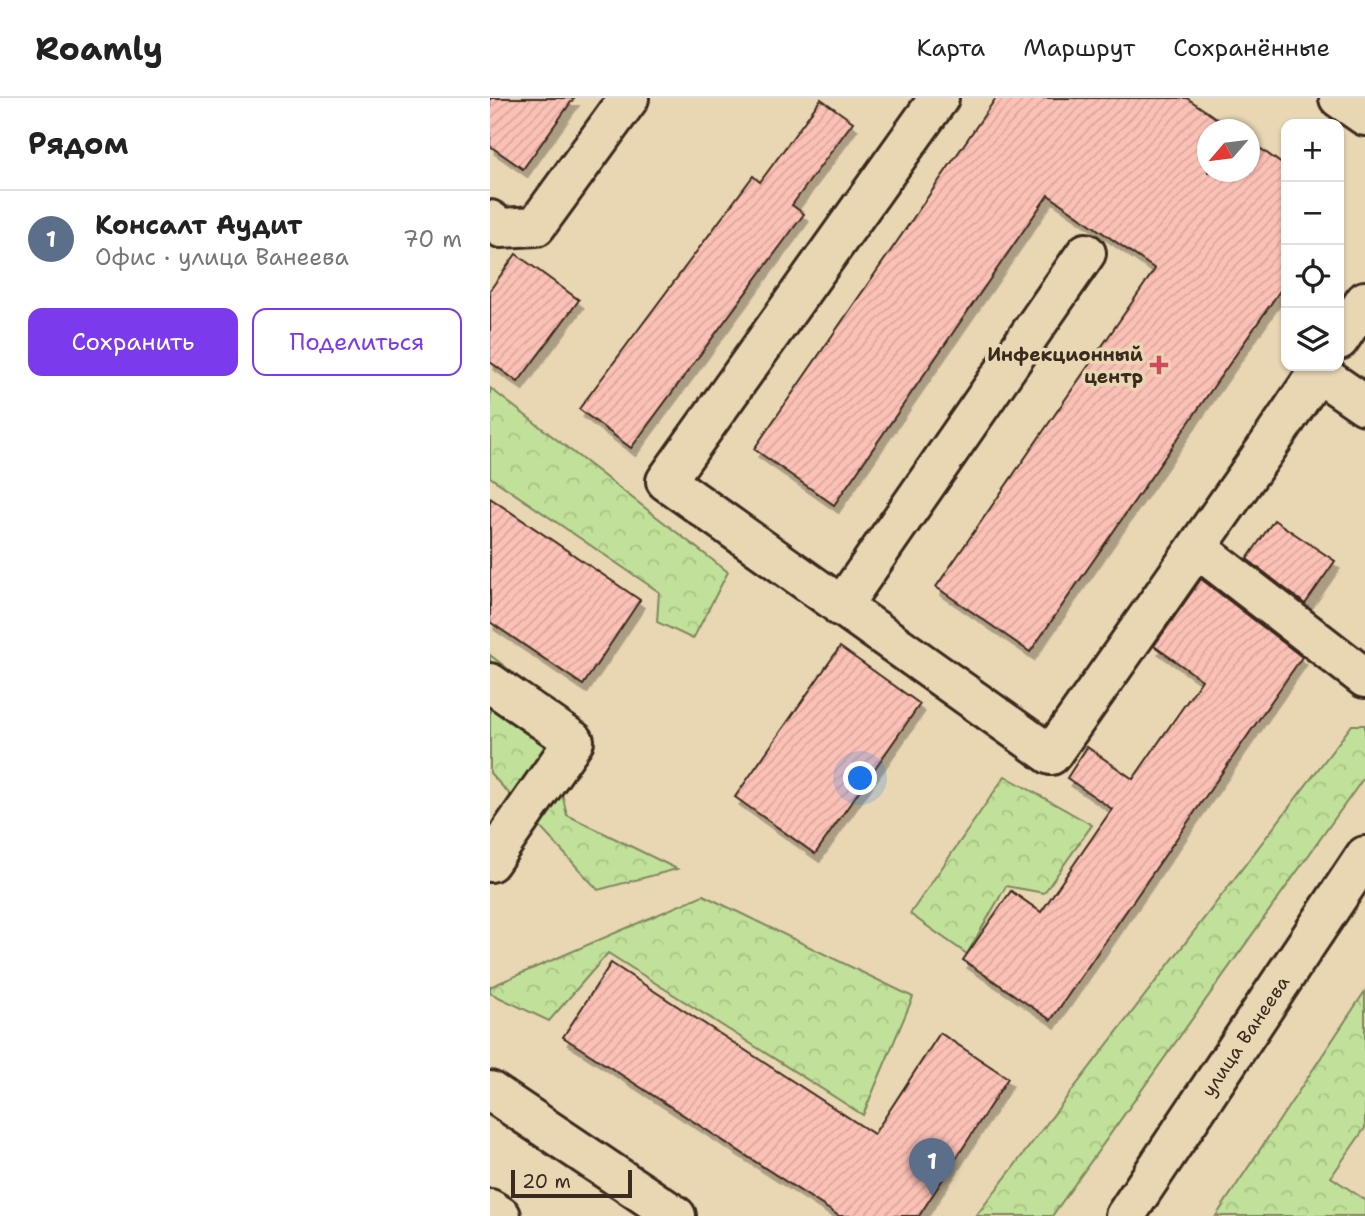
<!DOCTYPE html>
<html lang="ru">
<meta charset="utf-8">
<style>
:root{--surface:#fff;--page:#f2f2f2;--text:#222;--muted:#767676;--line:#e0e0e0;--accent:#7c3aed}
body{margin:0;font-family:"Shantell Sans",sans-serif;background:var(--page);color:var(--text)}
.controls{position:absolute;right:21px;top:21px;display:grid;overflow:hidden;border-radius:14px;box-shadow:0 2px 5px #0004}
.controls button{width:63px;height:63px;display:grid;place-items:center;padding:0;border:0;border-bottom:2px solid var(--line);background:var(--surface);color:var(--text);font:35px sans-serif}
.compass{position:absolute;left:707px;top:21px;width:63px;height:63px;border-radius:50%;background:var(--surface);box-shadow:0 2px 5px #0004;rotate:242deg}
.scale{position:absolute;left:21px;bottom:18px;width:121px;box-sizing:border-box;padding-left:7px;border:4px solid #3b2a1e;border-top:0;font-size:19px;line-height:24px;white-space:nowrap;color:#3b2a1e;-webkit-text-stroke:5px #e9d7b4;paint-order:stroke}
.you{position:absolute;left:371px;top:681px;width:24px;height:24px;margin:-18px;border:5px solid #fff;border-radius:50%;background:#1a73e8;box-shadow:0 0 0 10px #1a73e833}
.badge{display:grid;place-items:center;width:46px;height:46px;border-radius:50%;background:var(--accent);color:#fff;font-size:23px;font-weight:700}
.pin{position:absolute;translate:-50% -58px;filter:drop-shadow(0 2px 4px #0008)}
.pin::after{content:'';position:absolute;top:37px;width:24px;height:21px;background:inherit;clip-path:polygon(0 0,100% 0,50% 100%)}
.list{margin:0;padding:0;list-style:none}
h2{display:flex;justify-content:space-between;align-items:center;height:91px;margin:0;padding:0 28px;font-size:30px}
h2 small{font-size:23px;font-weight:400;color:var(--muted)}
.list li{display:grid;grid-template-columns:46px 1fr auto;gap:21px;align-items:center;box-sizing:border-box;height:98px;padding:0 28px;border-top:2px solid var(--line)}
.list b{display:block;font-size:26px;white-space:nowrap}
.list p{margin:0;font-size:23px;white-space:nowrap;color:var(--muted)}
.list em{font-size:23px;font-style:normal;color:var(--muted)}
.actions{display:flex;gap:14px;padding:21px 28px}
.actions a{flex:1;padding:16px 0;border:2px solid var(--accent);border-radius:14px;text-align:center;font-size:24px;color:var(--accent)}
.actions .main{background:var(--accent);color:#fff}
.icon{flex:none;width:38px;height:38px;fill:none;stroke:currentColor;stroke-width:2;stroke-linecap:round;stroke-linejoin:round}
.map{position:relative;flex:none;width:875px;height:1118px;overflow:hidden}
header{display:flex;align-items:center;gap:42px;box-sizing:border-box;height:98px;padding:0 35px;background:var(--surface);border-bottom:2px solid var(--line)}
header strong{font-size:33px}
nav{display:flex;gap:38px;margin-inline-start:auto;font-size:24px}
main{display:flex}
aside{flex:1;background:var(--surface)}
.map>svg:first-child{display:block}
.forest{fill:url(#forest-crowns);stroke:#7e865c;stroke-width:2}
.building{fill:url(#building-hatch);stroke:#3b2a1e;stroke-width:2;filter:url(#shadow)}
.lines{fill:none;stroke-linecap:round;stroke-linejoin:round}
.minor-casing{stroke:#3b2a1e;stroke-width:44}
.major-casing{stroke:#3b2a1e;stroke-width:44}
.minor{stroke:#e9d7b4;stroke-width:38}
.major{stroke:#e9d7b4;stroke-width:38}
.poi-dot{fill:#d1495b;stroke:#e9d7b4;stroke-width:2.5}
.labels{text-anchor:middle;stroke-width:7;stroke-linejoin:round;paint-order:stroke}
.poi-label{font-size:19px;font-weight:bold;fill:#3b2a1e;stroke:#e9d7b4;text-anchor:end}
.street-label{font-size:19px;fill:#3b2a1e;stroke:#e9d7b4}
</style>
<header>
<strong>Roamly</strong>
<nav><a>Карта</a><a>Маршрут</a><a>Сохранённые</a></nav>
</header>
<main>
<aside>
<h2>Рядом<small></small></h2>
<ul class="list">
<li><span class="badge" style="background:#5c6f8a">1</span><div><b>Консалт Аудит</b><p>Офис · улица Ванеева</p></div><em>70 m</em></li>
</ul>
<div class="actions"><a class="main">Сохранить</a><a>Поделиться</a></div>
</aside>
<div class="map">
<svg width="875" height="1118" viewBox="0 0 875 1118">
<defs>
<pattern id="forest-crowns" width="20" height="18" patternUnits="userSpaceOnUse" patternTransform="scale(1.75)"><rect width="20" height="18" fill="#c1e19a"/><path d="M2 6a3 3 0 1 1 6 0M12 15a3 3 0 1 1 6 0" fill="none" stroke="#a7c184"/></pattern>
<pattern id="building-hatch" width="6" height="6" patternUnits="userSpaceOnUse" patternTransform="scale(1.75)"><rect width="6" height="6" fill="#fcc1b6"/><path d="M-1 1l2-2M0 6l6-6M5 7l2-2" fill="none" stroke="#d9a69c"/></pattern>
<filter id="shadow"><feDropShadow dx="4.5" dy="8" stdDeviation="0" flood-color="#0004"/></filter>
</defs>
<rect width="100%" height="100%" fill="#e9d7b4"/>
<filter id="ink" filterUnits="userSpaceOnUse"><feTurbulence type="fractalNoise" baseFrequency=".0143" numOctaves="2"/><feDisplacementMap in="SourceGraphic" scale="14" xChannelSelector="R" yChannelSelector="G"/><feConvolveMatrix kernelMatrix="1 2 1 2 8 2 1 2 1" color-interpolation-filters="sRGB"/></filter>
<g filter="url(#ink)">
<!-- forest -->
<path class="forest" d="M0,290L238,474L203,541L167,524L169,494L0,379Z
M0,557L48,594L77,717L187,771L108,792L0,675Z
M862,627H875V678L562,1118H486Z
M515,678L602,727L554,795L516,788L477,856L420,816Z
M213,797L423,899L373,1017L118,855L59,923L0,895V889Z
M875,893V1030L841,1079L875,1102V1118H726Z"/>
<!-- building -->
<path class="building" d="M0,0H84L33,71L0,48Z
M506,0H697L743,32H718V74H760V43L796,69V184L540,554L446,489L665,171L558,97L344,407L264,351Z
M331,1L363,24L302,107L314,116L141,350L89,311L263,78L270,84Z
M26,156L89,202L28,284L0,264V192Z
M0,400L150,502L93,587L0,524Z
M784,422L845,463L815,506L757,461Z
M711,481L812,559L561,922L473,862L521,793L551,814L622,711L577,680L597,649L643,681L712,582L664,548Z
M350,549L430,606L325,756L245,699Z
M121,865L384,1036L450,935L518,980L429,1118H349L73,939Z"/>
<g class="lines">
<!-- minor casing -->
<g class="minor-casing">
<path id="minor" d="M449,0L176,383L561,657L776,351L832,268
M849,0L875,18
M0,122L11,130L46,128L139,0
M849,242L875,203
M827,274L875,307
M707,450L875,580
M351,509L596,155
M0,585L84,643L0,764
M0,993L186,1118
M0,1111L11,1118"/>
</g>
<!-- major casing -->
<g class="major-casing">
<path id="major" d="M635,1118L875,758"/>
</g>
<!-- minor -->
<use href="#minor" class="minor"/>
<!-- major -->
<use href="#major" class="major"/>
</g>
</g>
<!-- markers -->
<path class="poi-dot" d="M665.5 256.5h7v7h7v7h-7v7h-7v-7h-7v-7h7z"/>
<g class="labels">
<!-- poi labels -->
<g class="poi-label">
<text x="653" y="263">Инфекционный<tspan x="653" dy="22">центр</tspan></text>
</g>
<!-- street labels -->
<g class="street-label">
<text transform="translate(755 938) rotate(-56)" y="7">улица Ванеева</text>
</g>
</g>
</svg>
<div class="controls">
<button>+</button>
<button>−</button>
<button><svg class="icon" aria-label="locate" viewBox="0 0 24 24"><circle cx="12" cy="12" r="6"/><path d="M12 2v4M12 18v4M2 12h4M18 12h4"/></svg></button>
<button><svg class="icon" aria-label="layers" viewBox="0 0 24 24"><path d="M12 4l9 5-9 5-9-5zM3 14l9 5 9-5"/></svg></button>
</div>
<svg class="compass" viewBox="-18 -18 36 36"><path d="M0-13l5 13h-10z" fill="#e53935"/><path d="M0 13l5-13h-10z" fill="#767676"/></svg>
<div class="scale">20 m</div>
<div class="you"></div>
<div class="pin badge" style="left:442px;top:1098px;background:#5c6f8a">1</div>
</div>
</main>
